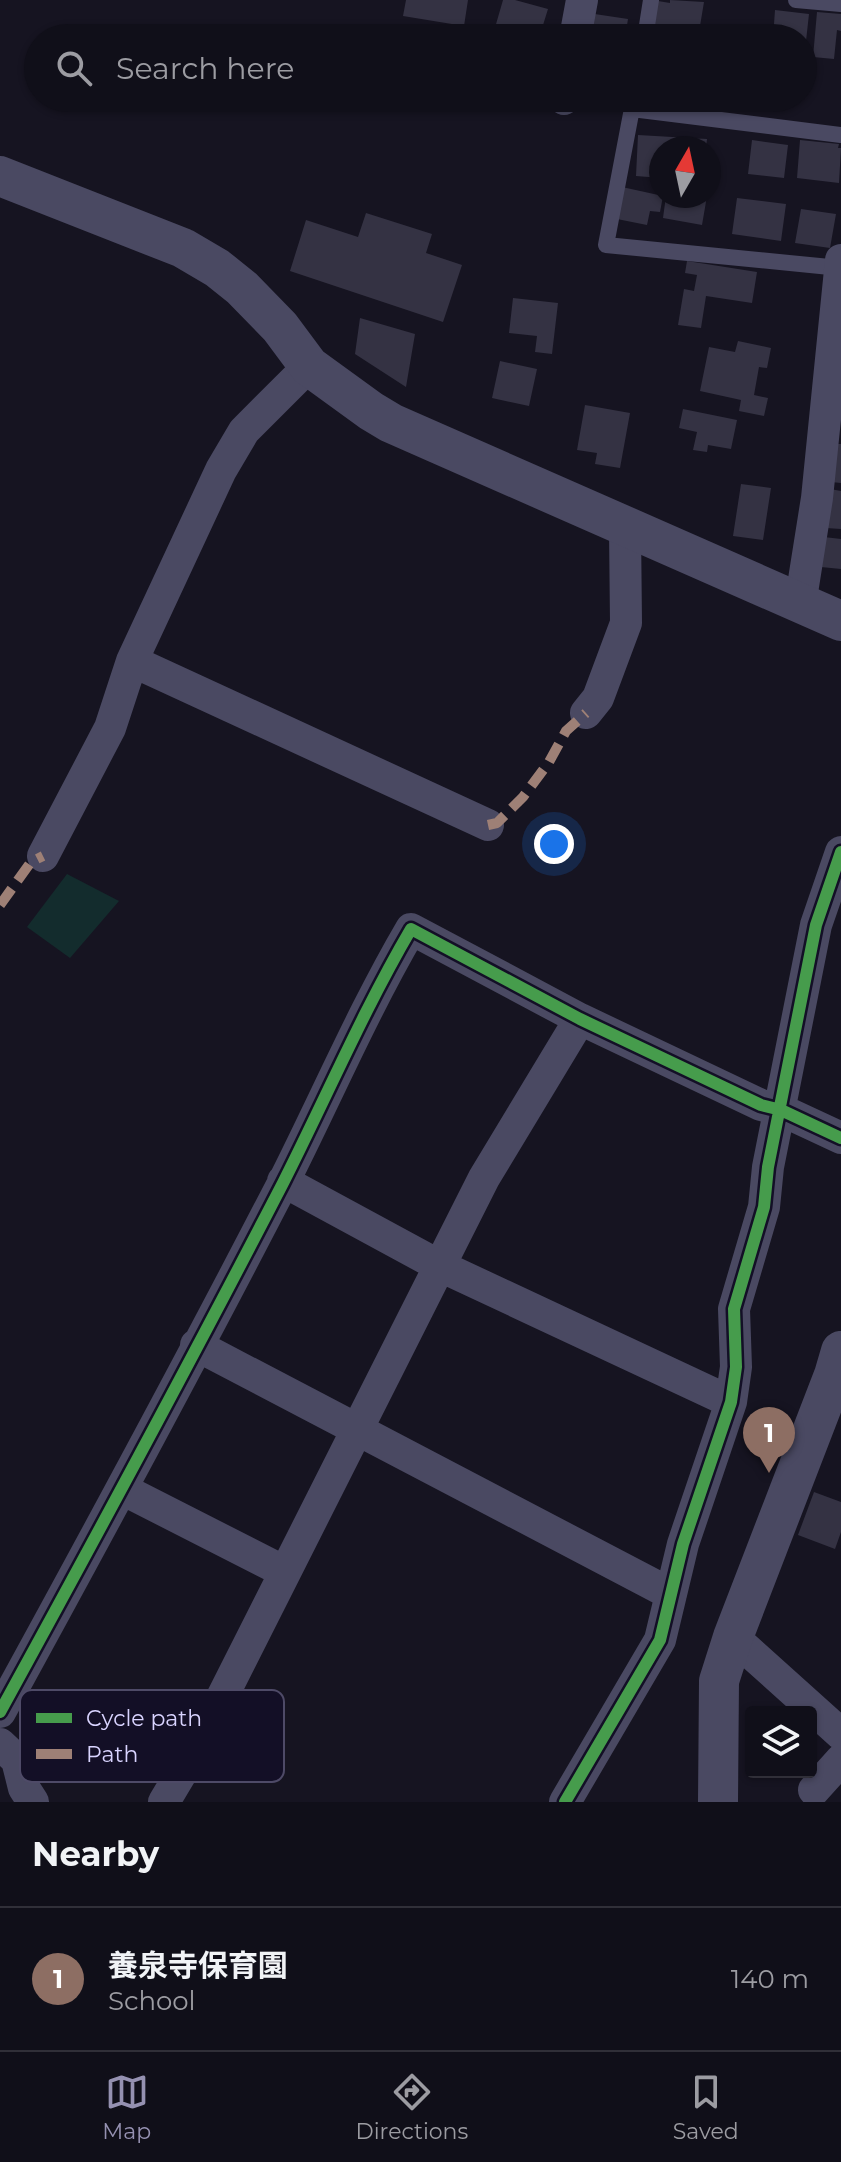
<!DOCTYPE html>
<meta charset="utf-8">
<style>
:root{--surface:#100f19;--page:#191822;--text:#f1f3f6;--muted:#9c9ca2;--line:#302f38;--accent:#9591b1}
body{margin:0;font-family:Montserrat,"Noto Sans JP",sans-serif;background:var(--page);color:var(--text)}
.controls{position:absolute;right:24px;bottom:24px;display:grid;overflow:hidden;border-radius:8px;box-shadow:0 2px 6px #0004}
.controls button{width:72px;height:72px;display:grid;place-items:center;padding:0;border:0;border-bottom:2px solid var(--line);background:var(--surface);color:var(--text);font:40px sans-serif}
.compass{position:absolute;left:649px;top:136px;width:72px;height:72px;border-radius:50%;background:var(--surface);box-shadow:0 2px 6px #0004;rotate:9deg}
.you{position:absolute;left:554px;top:844px;width:28px;height:28px;margin:-20px;border:6px solid #fff;border-radius:50%;background:#1a73e8;box-shadow:0 0 0 12px #1a73e833}
.badge{display:grid;place-items:center;width:52px;height:52px;border-radius:50%;background:var(--accent);color:#fff;font-size:26px;font-weight:700}
.pin{position:absolute;translate:-50% -66px;filter:drop-shadow(0 2px 4px #0008)}
.pin::after{content:'';position:absolute;top:42px;width:28px;height:24px;background:inherit;clip-path:polygon(0 0,100% 0,50% 100%)}
.list{margin:0;padding:0;list-style:none}
h2{display:flex;justify-content:space-between;align-items:center;height:104px;margin:0;padding:0 32px;font-size:34px}
h2 small{font-size:26px;font-weight:400;color:var(--muted)}
.list li{display:grid;grid-template-columns:52px 1fr auto;gap:24px;align-items:center;box-sizing:border-box;height:144px;padding:0 32px;border-top:2px solid var(--line)}
.list b{display:block;font-size:30px;white-space:nowrap}
.list p{margin:0;font-size:26px;white-space:nowrap;color:var(--muted)}
.list em{font-size:26px;font-style:normal;color:var(--muted)}
.icon{flex:none;width:44px;height:44px;fill:none;stroke:currentColor;stroke-width:2;stroke-linecap:round;stroke-linejoin:round}
.map{position:relative;flex:none;width:841px;height:1802px;overflow:hidden}
.search{position:absolute;background:var(--surface);box-shadow:0 2px 6px #0004;left:24px;right:24px;top:24px;height:88px;display:flex;align-items:center;gap:20px;box-sizing:border-box;padding:0 28px;border-radius:44px;color:var(--muted);font-size:30px}
.sheet{height:248px;background:var(--surface)}
nav{display:flex;justify-content:space-around;align-items:center;box-sizing:border-box;height:112px;border-top:2px solid var(--line);background:var(--surface);font-size:22px;color:var(--muted)}
nav a{display:grid;justify-items:center;gap:4px}
nav .on{color:var(--accent)}
.map>svg:first-child{display:block}
.green{fill:#132c2d}
.building{fill:#343243}
.lines{fill:none;stroke-linecap:round;stroke-linejoin:round}
.service{stroke:#4a4962;stroke-width:16}
.minor{stroke:#4a4962;stroke-width:32}
.tertiary{stroke:#4a4962;stroke-width:40}
.quiet{stroke:#9e8076;stroke-width:10;stroke-dasharray:20 10;stroke-linecap:butt}
.cycleway-casing{stroke:#130f26;stroke-width:17}
.cycleway{stroke:#469c4c;stroke-width:12}
.key{fill:#130f26;stroke:#4e4a67;stroke-width:2}
.key-label{font-size:22px;fill:#d9d4ff}
</style>
<div class="map">
<svg width="841" height="1802" viewBox="0 0 841 1802">
<rect width="100%" height="100%" fill="#161421"/>
<!-- green -->
<path class="green" d="M67,874L119,901L70,958L27,927Z"/>
<!-- building -->
<path class="building" d="M406,0H468L464,26L403,16Z
M503,0H515L548,9L539,38H492Z
M670,0L704,2L698,38L653,34L658,1L670,3Z
M775,10L809,14L805,50L803,49V38H773Z
M817,12L841,14V31L837,30L834,59L813,57Z
M588,13L628,19L625,38H584Z
M638,135L707,139L706,148H661V178L636,176Z
M752,140L788,145L784,178L748,174Z
M800,140L839,144L838,148H841L839,183L797,178Z
M622,187L663,196L660,212L650,211L647,225L617,219Z
M666,196H707L702,225L663,218Z
M737,198L786,204L781,241L732,234Z
M801,209L836,214L830,248L795,243Z
M366,213L432,234L426,253L462,265L443,322L290,271L306,220L358,237Z
M687,261L757,272L752,303L706,296L701,328L678,325L684,289L694,291L697,275L685,273Z
M513,298L558,303L552,354L535,352L537,336L509,333Z
M360,318L415,334L406,387L355,354Z
M738,341L771,348L767,368L759,367L754,395L768,398L764,416L739,411L741,400L700,391L709,347L735,352Z
M500,361L537,369L529,406L492,398Z
M585,405L630,413L620,468L595,464L597,453L577,450Z
M683,409L737,420L731,449L708,445L707,452L693,450L697,432L679,428Z
M836,444H841V483L831,482Z
M741,484L771,488L763,540L733,536Z
M830,489L841,491V529L826,528Z
M824,537L841,539V569L821,567Z
M814,1492L841,1502V1532L835,1549L798,1535Z"/>
<g class="lines">
<!-- service -->
<path class="service" d="M796,0L841,4
M645,38L651,0
M634,98L606,245L840,268
M632,109L841,135"/>
<!-- minor -->
<path class="minor" d="M575,38L582,0
M564,99V98
M800,605L817,498L841,260
M132,661L488,825
M586,713L598,698L626,623L625,528
M43,856L110,728L132,661L221,470L244,431L309,366
M283,1181L438,1265L731,1402
M196,1345L671,1594
M122,1489L285,1572
M733,1637L841,1734
M0,1712C96,1537 191,1361 283,1183C326,1098 363,1011 411,929L580,1019L761,1105L781,1110L841,1138
M0,1744L17,1760L24,1788L33,1802
M814,1790L841,1760
M164,1802L198,1745L484,1178L580,1019
M565,1802L660,1640L683,1544L731,1402L736,1367L734,1309L764,1207L768,1167L816,925L841,852"/>
<!-- tertiary -->
<path class="tertiary" d="M0,176L183,248L217,268L242,288L280,327L309,366L371,411L391,423L841,621
M718,1802L719,1681L733,1637L834,1375L841,1351"/>
<!-- quiet -->
<path class="quiet" d="M488,825L497,823L523,797L549,762L566,731L586,713
M0,905L31,862L43,856"/>
<!-- cycleway casing -->
<g class="cycleway-casing">
<path id="cycleway" d="M0,1712C96,1537 191,1361 283,1183C326,1098 363,1011 411,929L580,1019L761,1105L781,1110L841,1138
M565,1802L660,1640L683,1544L731,1402L736,1367L734,1309L764,1207L768,1167L816,925L841,852"/>
</g>
<!-- cycleway -->
<use href="#cycleway" class="cycleway"/>
</g>
<!-- legend -->
<rect x="20" y="1690" width="264" height="92" rx="12" class="key"/>
<rect x="36" y="1713" width="36" height="10" fill="#469c4c"/>
<rect x="36" y="1749" width="36" height="10" fill="#9e8076"/>
<g class="key-label">
<text x="86" y="1726">Cycle path</text>
<text x="86" y="1762">Path</text>
</g>
</svg>
<div class="controls">
<button><svg class="icon" aria-label="layers" viewBox="0 0 24 24"><path d="M12 4l9 5-9 5-9-5zM3 14l9 5 9-5"/></svg></button>
</div>
<svg class="compass" viewBox="-18 -18 36 36"><path d="M0-13l5 13h-10z" fill="#e53935"/><path d="M0 13l5-13h-10z" fill="#9c9ca2"/></svg>
<div class="you"></div>
<div class="pin badge" style="left:769px;top:1473px;background:#8d6e63">1</div>
<div class="search"><svg class="icon" aria-label="search" viewBox="0 0 24 24"><circle cx="10" cy="10" r="6"/><path d="M15 15l6 6"/></svg>Search here</div>
</div>
<section class="sheet">
<h2>Nearby<small></small></h2>
<ul class="list">
<li><span class="badge" style="background:#8d6e63">1</span><div><b>養泉寺保育園</b><p>School</p></div><em>140 m</em></li>
</ul>
</section>
<nav>
<a class="on"><svg class="icon" aria-label="map" viewBox="0 0 24 24"><path d="M3 6l6-2 6 2 6-2v14l-6 2-6-2-6 2zM9 4v14M15 6v14"/></svg>Map</a>
<a><svg class="icon" aria-label="directions" viewBox="0 0 24 24"><path d="M12 3l9 9-9 9-9-9zM9 14v-3h6M13 9l2 2-2 2"/></svg>Directions</a>
<a><svg class="icon" aria-label="saved" viewBox="0 0 24 24"><path d="M7 4h10v16l-5-4-5 4z"/></svg>Saved</a>
</nav>
